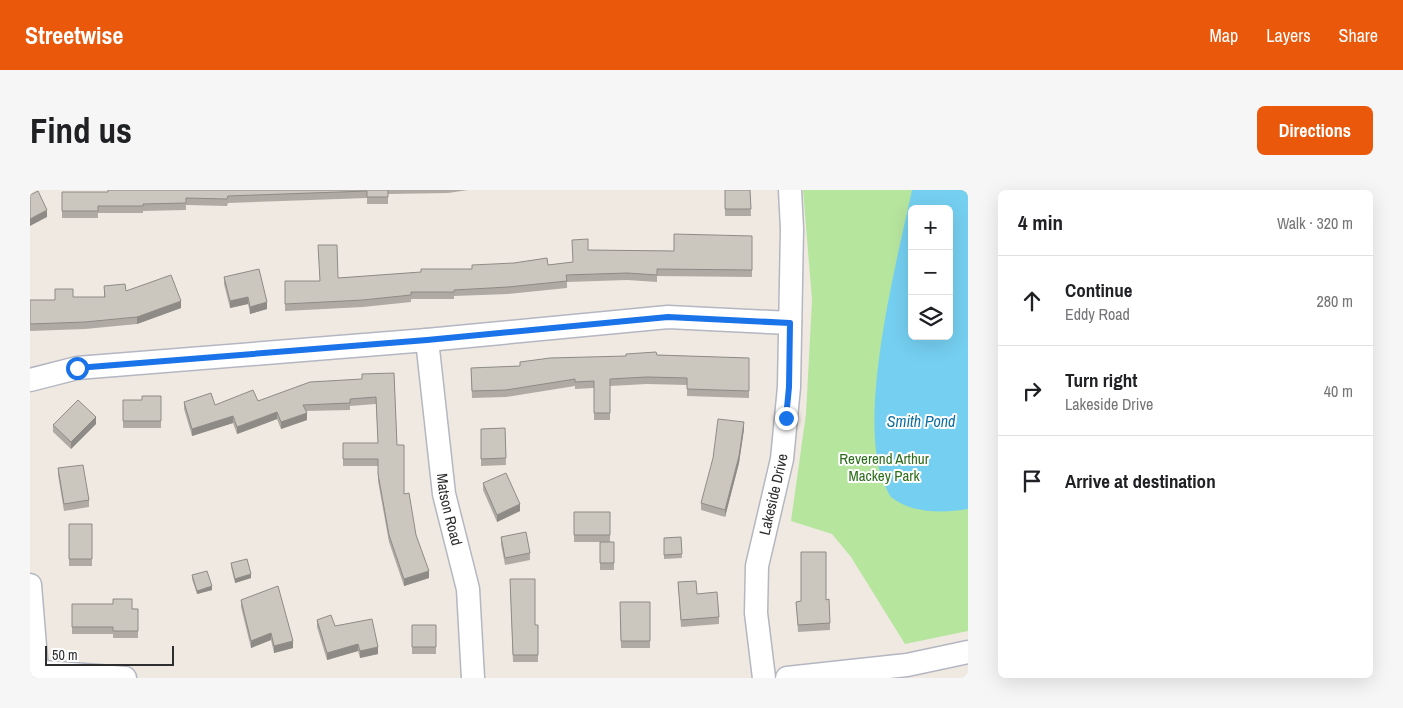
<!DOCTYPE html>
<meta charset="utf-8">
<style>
:root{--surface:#fff;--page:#f6f6f6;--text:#202124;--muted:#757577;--line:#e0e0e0;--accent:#ea580c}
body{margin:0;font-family:"Archivo Narrow",sans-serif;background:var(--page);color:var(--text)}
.controls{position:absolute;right:15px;top:15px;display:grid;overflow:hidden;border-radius:8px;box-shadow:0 5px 20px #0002}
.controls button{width:45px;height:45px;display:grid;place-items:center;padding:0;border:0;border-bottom:1px solid var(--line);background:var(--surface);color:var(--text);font:25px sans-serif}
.scale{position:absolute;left:15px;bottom:12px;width:129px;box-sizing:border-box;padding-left:5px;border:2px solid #2e2e2e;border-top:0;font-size:14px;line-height:18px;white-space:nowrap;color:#2e2e2e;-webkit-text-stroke:4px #fff;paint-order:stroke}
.stop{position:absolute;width:15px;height:15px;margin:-11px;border:4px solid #1a73e8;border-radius:50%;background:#fff}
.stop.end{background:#1a73e8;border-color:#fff;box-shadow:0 1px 5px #0008}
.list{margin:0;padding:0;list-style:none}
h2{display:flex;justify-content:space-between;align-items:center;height:65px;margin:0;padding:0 20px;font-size:21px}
h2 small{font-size:16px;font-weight:400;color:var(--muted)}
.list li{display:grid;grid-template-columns:32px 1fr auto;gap:15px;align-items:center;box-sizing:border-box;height:90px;padding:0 20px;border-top:1px solid var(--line)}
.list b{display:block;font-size:19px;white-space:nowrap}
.list p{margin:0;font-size:16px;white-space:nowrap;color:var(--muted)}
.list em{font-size:16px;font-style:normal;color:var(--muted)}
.icon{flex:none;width:28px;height:28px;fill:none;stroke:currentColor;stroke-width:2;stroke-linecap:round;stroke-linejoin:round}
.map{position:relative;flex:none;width:938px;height:488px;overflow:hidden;border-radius:8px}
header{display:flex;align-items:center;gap:30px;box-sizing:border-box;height:70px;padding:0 25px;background:var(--accent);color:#fff}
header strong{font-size:24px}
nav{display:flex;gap:28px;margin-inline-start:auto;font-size:18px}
.intro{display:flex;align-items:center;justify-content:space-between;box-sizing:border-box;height:120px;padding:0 30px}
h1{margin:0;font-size:35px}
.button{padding:12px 22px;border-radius:8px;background:var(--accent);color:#fff;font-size:18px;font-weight:700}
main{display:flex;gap:30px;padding:0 30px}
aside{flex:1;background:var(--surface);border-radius:8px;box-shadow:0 5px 20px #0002}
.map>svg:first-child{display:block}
.green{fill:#b6e59e;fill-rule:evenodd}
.water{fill:#75cff0;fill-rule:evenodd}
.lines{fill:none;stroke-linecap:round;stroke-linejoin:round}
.minor-casing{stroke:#b4b7c1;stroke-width:25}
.minor{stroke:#fff;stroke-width:22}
.wall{fill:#afaba4}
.shaded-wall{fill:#8e8b86}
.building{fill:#cbc7bf;stroke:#8e8b86}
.route{stroke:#1a73e8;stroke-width:6}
.labels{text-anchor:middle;stroke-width:4;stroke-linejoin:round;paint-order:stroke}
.park-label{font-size:15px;fill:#2c6e1b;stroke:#fff}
.street-label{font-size:15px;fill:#2e2e2e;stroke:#fff}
.water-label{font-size:16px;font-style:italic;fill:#0d6fa3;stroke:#fff}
</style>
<header>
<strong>Streetwise</strong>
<nav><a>Map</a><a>Layers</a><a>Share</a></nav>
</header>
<div class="intro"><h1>Find us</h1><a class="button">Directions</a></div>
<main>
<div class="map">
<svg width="938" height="488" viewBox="0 0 938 488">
<rect width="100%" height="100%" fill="#efe9e1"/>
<!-- green -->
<path class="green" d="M773,0H938V441L875,454L821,367L802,344L761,331L776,224L782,110ZM882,19H919V146H882Z"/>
<!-- water -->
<path class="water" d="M882,0H938V319C914,323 882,324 861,307C859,305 858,301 856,298C824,234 867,71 882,0ZM882,19H919V146H882Z"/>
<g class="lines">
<!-- minor casing -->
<g class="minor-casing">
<g id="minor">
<path id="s1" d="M397,150L414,304L438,399L443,488"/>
<path d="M0,190L47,178L397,150L638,127L760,133"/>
<path d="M0,395L7,481"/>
<path d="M0,481L95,488"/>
<path id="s2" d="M734,488L726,423L727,376L752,269L759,197L762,39L760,0"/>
<path d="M757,488L877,475L938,462"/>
</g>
</g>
<!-- minor -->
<use href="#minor" class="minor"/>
</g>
<!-- wall -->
<path class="wall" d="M78,0H438L418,3L358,4V14H337V8L198,13L197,16L156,15V20L113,21V23H68V28H32V2H78Z
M695,0H720L721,26H695Z
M722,46V87L627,86V92L597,90L537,92V98L478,104L424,106V109H381V112L333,117L255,121V91H289L308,88L518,75L543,72L558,60L644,61Z
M194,87L237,119L220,124L218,114L200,118L194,94Z
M74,96L96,101L151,118L107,134L55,139L0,141V110H25L43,107H74Z
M627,165L719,168V208L657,206V195L617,194L580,196V230H564V198L545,199V196L476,207L442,208L441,178L490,176V172Z
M364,183L367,255L374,304L399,388L374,396L359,352L348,291V276H313V253H348L346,214L320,216V220L276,221L277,230L251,239L247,229L207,244L203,233L162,246L154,219V212L185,215L228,211Z
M131,206V238H93V210H112Z
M66,234L41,259L23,242V235Z
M475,238L476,275L451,276V239Z
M714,239L709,273L695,327L671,320V313Z
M28,278L59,310V317L34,321L28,285Z
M453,293L490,321L467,332L453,300Z
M544,322H580V352H584V380H570V352H544Z
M39,334H62V376H39Z
M471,347L500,363V370L475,375L471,354Z
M651,347L652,368L634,369V348Z
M201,373L221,388L205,393L201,377Z
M162,385L182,400L167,404L162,389Z
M480,389L505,435H508V472H483Z
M648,392L667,404L689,427V434L651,437Z
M211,410L263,458L244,463L241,450L221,458L211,417Z
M796,410L800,433V440L768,442L766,412Z
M590,412H620V458H591Z
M42,414L108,419V448H83V444H42Z
M287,430L305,436L348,464L330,468L328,461L297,470L287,437Z
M382,435H406V464H382Z"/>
<!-- shaded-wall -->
<path class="shaded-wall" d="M17,20V27L0,36V29Z
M218,107V114L200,118V111Z
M151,111V118L107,134V127Z
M237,112V119L220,124V117Z
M247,222V229L207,244V237Z
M277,223V230L251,239V232Z
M203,226V233L162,246V239Z
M66,227V234L41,259V252Z
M714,232V239L709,273L695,327V320Z
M490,314V321L467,332V325Z
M399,381V388L374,396V389Z
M221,384V388L205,393V389Z
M182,396V400L167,404V401Z
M241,443V450L221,458V451Z
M263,451V458L244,463V456Z
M328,454V461L297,470V463Z
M348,457V464L330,468V461Z"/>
<!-- building -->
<path class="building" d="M78,0H358V7H337V1L198,6L197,9L156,8V13L113,14V16H68V21H32V2H78Z
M695,0H720L721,19H695Z
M8,1L17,20L0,29V5Z
M644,44L722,46V80L627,79V85L597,83L536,85L537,91L478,97L424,100V102H381V105L333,110L255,114V91H290L288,55H307L308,88L391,82V79H442V75L484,73L517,68L518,75L543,72L542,50L558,49V60L644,61Z
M229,79L237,112L220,117L218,107L200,111L194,87Z
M141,85L151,111L107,127L55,132L0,134V110H25V99H43V107H75L74,96L95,94L96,101Z
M626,162L627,165L719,168V201L657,199V188L617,187L580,189V223H564V191L545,192V189L476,200L442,201L441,178L490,176V172L520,168L596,166V164Z
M364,183L367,255H374V304L379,303L386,345L399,381L374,389L359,345L348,284V269H313V253H348L346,207L320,209V213L273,215L277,223L251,232L247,222L207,237L203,226L162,239L154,212L181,203L185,215L223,200L228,211L280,192L332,189V184Z
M112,206H131V231H93V210H112Z
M48,210L66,227L41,252L23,235Z
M688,229L714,232L709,266L695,320L671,313L683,268Z
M475,238L476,268L451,269V239Z
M53,275L59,310L34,314L28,278Z
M476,283L490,314L467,325L453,293Z
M544,322H580V345H544Z
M39,334H62V369H39Z
M496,342L500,363L475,368L471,347Z
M651,347L652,364L634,365V348Z
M570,352H584V373H570Z
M771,362H796V410L799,409L800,433L768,435L766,412L771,411Z
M217,369L221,384L205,389L201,373Z
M177,381L182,396L167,401L162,385Z
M480,389H505V435H508V465H483Z
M666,391L667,404L687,402L689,427L651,430L648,392Z
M248,396L263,451L244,456L241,443L221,451L211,410Z
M83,409H102V419H108V441H83V437H42V414H83Z
M590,412H620V451H591Z
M301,425L305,436L342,429L348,457L330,461L328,454L297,463L287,430Z
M382,435H406V457H382Z"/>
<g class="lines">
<!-- route -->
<path class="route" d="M47,178L397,150L638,127L760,133L759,197L756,228"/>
</g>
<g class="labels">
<!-- park labels -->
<g class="park-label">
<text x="854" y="274">Reverend Arthur<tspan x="854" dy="17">Mackey Park</tspan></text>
</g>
<!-- street labels -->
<g class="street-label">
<text dy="5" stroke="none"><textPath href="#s2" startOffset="186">Lakeside Drive</textPath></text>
<text dy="5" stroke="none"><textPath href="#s1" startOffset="171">Matson Road</textPath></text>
</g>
<!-- water labels -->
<g class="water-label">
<text x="891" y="237">Smith Pond</text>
</g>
</g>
</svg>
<div class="controls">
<button>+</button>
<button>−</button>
<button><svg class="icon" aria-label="layers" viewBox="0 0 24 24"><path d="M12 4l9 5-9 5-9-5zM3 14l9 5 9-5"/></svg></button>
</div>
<div class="scale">50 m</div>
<div class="stop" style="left:47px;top:178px"></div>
<div class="stop end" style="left:756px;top:228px"></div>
</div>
<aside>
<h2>4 min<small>Walk · 320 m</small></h2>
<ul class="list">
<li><svg class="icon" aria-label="ahead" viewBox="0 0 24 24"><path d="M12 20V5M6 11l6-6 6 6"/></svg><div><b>Continue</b><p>Eddy Road</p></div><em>280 m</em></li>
<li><svg class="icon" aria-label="right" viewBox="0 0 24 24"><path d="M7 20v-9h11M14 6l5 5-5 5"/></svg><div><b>Turn right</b><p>Lakeside Drive</p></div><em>40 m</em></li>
<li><svg class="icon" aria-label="arrive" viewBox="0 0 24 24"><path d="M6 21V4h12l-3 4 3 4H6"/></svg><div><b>Arrive at destination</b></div></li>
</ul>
</aside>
</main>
